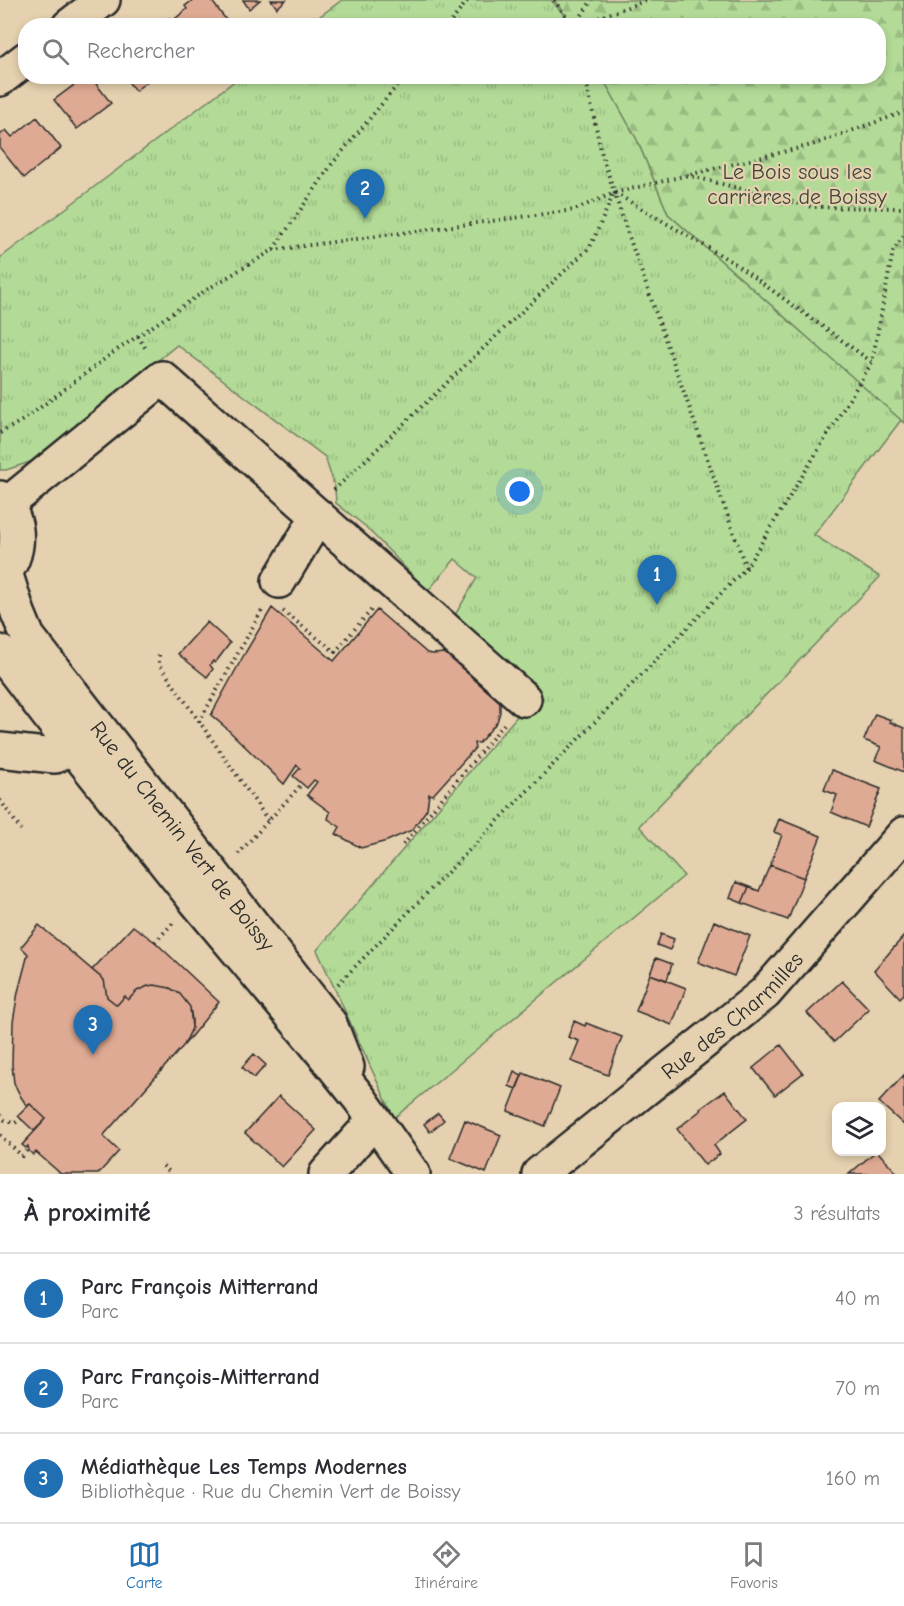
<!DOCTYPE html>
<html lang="fr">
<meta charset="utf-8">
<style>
:root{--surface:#fff;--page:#f2f2f3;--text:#2b2b33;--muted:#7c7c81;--line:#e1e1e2;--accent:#1f6fb2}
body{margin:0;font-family:"Comic Neue",sans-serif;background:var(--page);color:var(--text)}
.controls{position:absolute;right:18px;bottom:18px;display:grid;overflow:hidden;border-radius:12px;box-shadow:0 3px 9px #0003}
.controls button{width:54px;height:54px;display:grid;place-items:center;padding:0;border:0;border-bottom:2px solid var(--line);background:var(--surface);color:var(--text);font:30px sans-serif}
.you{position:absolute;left:520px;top:492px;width:21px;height:21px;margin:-15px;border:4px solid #fff;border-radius:50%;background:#1a73e8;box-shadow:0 0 0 9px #1a73e833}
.badge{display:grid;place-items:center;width:39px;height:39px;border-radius:50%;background:var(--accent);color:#fff;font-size:20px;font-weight:700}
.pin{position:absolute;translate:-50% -50px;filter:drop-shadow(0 2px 3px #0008)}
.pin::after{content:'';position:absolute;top:32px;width:21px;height:18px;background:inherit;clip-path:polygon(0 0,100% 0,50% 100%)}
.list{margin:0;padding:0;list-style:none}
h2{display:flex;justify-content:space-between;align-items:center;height:78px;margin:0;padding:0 24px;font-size:26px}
h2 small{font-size:20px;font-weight:400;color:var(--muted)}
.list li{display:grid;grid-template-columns:39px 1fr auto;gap:18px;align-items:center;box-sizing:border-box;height:90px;padding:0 24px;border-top:2px solid var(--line)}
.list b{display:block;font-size:22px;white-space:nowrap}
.list p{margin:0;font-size:20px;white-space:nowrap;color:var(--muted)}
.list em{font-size:20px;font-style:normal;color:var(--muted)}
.icon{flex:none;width:33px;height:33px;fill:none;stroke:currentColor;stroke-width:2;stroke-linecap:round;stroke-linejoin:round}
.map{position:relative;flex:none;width:904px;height:1174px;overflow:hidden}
.search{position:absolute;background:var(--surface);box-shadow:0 3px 9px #0003;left:18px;right:18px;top:18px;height:66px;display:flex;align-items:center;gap:15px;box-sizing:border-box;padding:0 21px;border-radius:24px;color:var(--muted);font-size:22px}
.sheet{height:348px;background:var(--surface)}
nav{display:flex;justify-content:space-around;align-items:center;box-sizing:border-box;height:84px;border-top:2px solid var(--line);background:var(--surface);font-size:16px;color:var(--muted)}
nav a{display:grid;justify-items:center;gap:3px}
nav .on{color:var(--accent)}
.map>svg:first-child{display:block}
.forest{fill:url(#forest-firs);stroke:#6f8361;stroke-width:1.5}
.park{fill:url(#park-tufts);stroke:#6f8361;stroke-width:1.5}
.building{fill:#dfaa93;stroke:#2b2b2b;stroke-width:1.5}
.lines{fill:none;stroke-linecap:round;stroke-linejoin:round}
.minor-casing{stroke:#2b2b2b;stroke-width:38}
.path{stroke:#2b2b2b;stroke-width:4;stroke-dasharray:1.5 4.5;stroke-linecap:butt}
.minor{stroke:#e5d1af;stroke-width:33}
.labels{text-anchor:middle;stroke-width:4.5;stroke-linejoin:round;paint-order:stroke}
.park-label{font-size:22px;fill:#3f453b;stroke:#e5d1af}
.street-label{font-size:22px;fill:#2b2b2b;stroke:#e5d1af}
</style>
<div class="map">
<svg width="904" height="1174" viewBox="0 0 904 1174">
<defs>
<pattern id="forest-firs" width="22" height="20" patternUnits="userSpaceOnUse" patternTransform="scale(1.5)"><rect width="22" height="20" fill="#b3db97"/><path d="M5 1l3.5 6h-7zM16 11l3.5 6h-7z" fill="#9abc82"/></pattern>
<pattern id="park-tufts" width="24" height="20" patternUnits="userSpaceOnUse" patternTransform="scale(1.5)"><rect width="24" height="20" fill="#b3db97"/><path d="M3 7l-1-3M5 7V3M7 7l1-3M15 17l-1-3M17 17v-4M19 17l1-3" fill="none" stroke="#9abc82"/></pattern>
</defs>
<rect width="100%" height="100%" fill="#e5d1af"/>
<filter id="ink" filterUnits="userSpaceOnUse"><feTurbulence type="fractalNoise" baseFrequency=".0167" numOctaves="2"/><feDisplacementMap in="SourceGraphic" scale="12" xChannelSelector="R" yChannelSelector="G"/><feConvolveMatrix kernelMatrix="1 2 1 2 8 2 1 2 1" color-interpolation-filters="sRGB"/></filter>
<g filter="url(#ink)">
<!-- forest -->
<path class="forest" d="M554,0H904V423L668,214L637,140L602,77L878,76V26L573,25Z"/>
<!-- park -->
<path class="park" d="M342,0H551L573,25H308Z
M240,77H602L637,140L668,214L901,420L814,535L880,577L639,826L684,876L394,1118L317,950L536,694L452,620L477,578L455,559L428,591L365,526L336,503L335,488L325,457L177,345L36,460L6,470H0V258Z"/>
<!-- building -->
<path class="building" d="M193,0H211L227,21L220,26H160L169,18L171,22L187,9L185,6Z
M243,0H260L249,9Z
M271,0H286L277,8Z
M90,76L111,103L77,129L54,100L78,82L75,76Z
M124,76H154L135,91Z
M37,117L61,148L24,178L0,148V135L6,130L12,137Z
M272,608L334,661L377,610L427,653L433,654L456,652L500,694V712L497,722L479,743H474L475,748L433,795L429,794L427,809L412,830L387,841L361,848L336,834L340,827L328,819L330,812L307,795L317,782L314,780L307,788L293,776L300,768L297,765L284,784L225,727L211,715L245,653Z
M207,622L230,643L215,663L213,661L210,665L213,669L207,677L178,654Z
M875,714L891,720L890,722L904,728V772L875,760L881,747L864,740Z
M832,770L881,789L866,827L831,812L837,795L824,790Z
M779,819L821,836L804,878L770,865L782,835L774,832Z
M770,865L804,878L788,920L742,903L749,887L759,891Z
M736,882L749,887L742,903L730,898Z
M714,921L750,936L734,976L698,962Z
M39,925L104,980L107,997L117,1005L125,996L128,1000L137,991L148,986L154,985L170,988L180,994L190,1007L192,1028L184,1045L103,1136L119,1151L98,1174H61L36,1152L33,1155L29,1151L28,1146L26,1148L22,1145L46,1119L30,1104L28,1105L25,1103L21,1097L14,1083L12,1065L13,1022L18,992L28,954L21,947Z
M133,926L155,942L219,1002L184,1045L192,1028V1020L190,1007L180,994L170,988L154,985L148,986L137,991L128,1000L125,996L117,1005L107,997L104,980L92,970Z
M661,934L674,939L670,950L657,945Z
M904,936V994L900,998L874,970Z
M656,958L672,964L667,980L650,974Z
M650,974L686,988L672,1025L636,1011Z
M842,981L869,1009L834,1042L807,1013Z
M574,1021L585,1026L586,1023L622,1037L608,1075L571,1061L579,1041L568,1037Z
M781,1045L803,1073L775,1095L753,1068Z
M254,1054L266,1065L254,1078L242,1067Z
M514,1071L522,1075L516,1089L509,1086Z
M523,1073L560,1088L545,1126L508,1111Z
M904,1075V1125L879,1102Z
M725,1091L747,1119L714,1145L720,1154L705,1165L677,1129L701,1110L700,1109Z
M279,1096L316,1130L282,1167L245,1133Z
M30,1104L46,1119L34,1131L18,1116Z
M438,1113L444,1120L430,1132L424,1124Z
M465,1120L501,1135L486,1173L450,1158Z
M875,1152H878L898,1174H849Z"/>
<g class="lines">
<!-- minor casing -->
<g class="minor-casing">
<g id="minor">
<path d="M69,26L103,0"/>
<path d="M0,79L26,59"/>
<path d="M0,498C22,518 22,557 0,577"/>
<path d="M5,502L16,497L162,378L524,699"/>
<path id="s1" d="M5,572L18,613L28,637L330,1024L347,1067"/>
<path d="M279,581L318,516"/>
<path d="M0,652L72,746L195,900L310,1037L360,1099L413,1174"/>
<path d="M0,750L55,756L72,746"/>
<path d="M326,1174L374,1121"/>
<path id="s2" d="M539,1174L765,993L904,834"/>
</g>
</g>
<!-- path -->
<path class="path" d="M554,0L573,26
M575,25L592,0
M448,26L468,0
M576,26L647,0
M585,76L602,155L627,231L746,568
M687,175L812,207L904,208
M615,193L734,263L872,362
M273,250L574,210L614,193L812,145L904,112
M138,336L147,351
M0,433L25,419L114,352L138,336L208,289L273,250L332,164L405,76
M334,490L590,247L614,193
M283,611L335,652L373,608
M159,655V664L268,820
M199,722L264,607
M0,800L21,830
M403,845L505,723
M238,854L302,784
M155,942L173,923
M338,984L746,568L872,362L893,251L904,235
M0,1115L5,1120L15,1123L21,1119
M0,1135L22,1156L29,1148
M163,1166L172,1174"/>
<!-- minor -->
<use href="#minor" class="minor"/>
</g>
</g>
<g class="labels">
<!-- park labels -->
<g class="park-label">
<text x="797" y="179">Le Bois sous les<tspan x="797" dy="25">carrières de Boissy</tspan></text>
</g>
<!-- street labels -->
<g class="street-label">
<text dy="8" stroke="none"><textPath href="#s1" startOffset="321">Rue du Chemin Vert de Boissy</textPath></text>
<text dy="8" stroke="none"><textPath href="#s2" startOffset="250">Rue des Charmilles</textPath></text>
</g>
</g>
</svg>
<div class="controls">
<button><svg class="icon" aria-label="layers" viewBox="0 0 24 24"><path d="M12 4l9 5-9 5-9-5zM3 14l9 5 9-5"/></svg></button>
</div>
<div class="you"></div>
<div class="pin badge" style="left:657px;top:605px">1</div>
<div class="pin badge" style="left:365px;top:219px">2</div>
<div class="pin badge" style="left:93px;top:1055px">3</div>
<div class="search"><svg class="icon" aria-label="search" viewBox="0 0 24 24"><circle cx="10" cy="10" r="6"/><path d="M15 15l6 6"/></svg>Rechercher</div>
</div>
<section class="sheet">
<h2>À proximité<small>3 résultats</small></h2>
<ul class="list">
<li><span class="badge">1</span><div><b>Parc François Mitterrand</b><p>Parc</p></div><em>40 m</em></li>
<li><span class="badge">2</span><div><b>Parc François-Mitterrand</b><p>Parc</p></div><em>70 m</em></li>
<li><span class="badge">3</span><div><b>Médiathèque Les Temps Modernes</b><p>Bibliothèque · Rue du Chemin Vert de Boissy</p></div><em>160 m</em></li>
</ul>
</section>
<nav>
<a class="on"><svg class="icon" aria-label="map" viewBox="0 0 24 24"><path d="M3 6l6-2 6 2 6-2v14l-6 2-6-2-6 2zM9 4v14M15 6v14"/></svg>Carte</a>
<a><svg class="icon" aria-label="directions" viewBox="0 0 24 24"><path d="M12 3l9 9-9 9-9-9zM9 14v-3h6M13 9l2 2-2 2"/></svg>Itinéraire</a>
<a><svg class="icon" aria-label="saved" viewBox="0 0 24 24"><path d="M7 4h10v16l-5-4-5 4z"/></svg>Favoris</a>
</nav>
